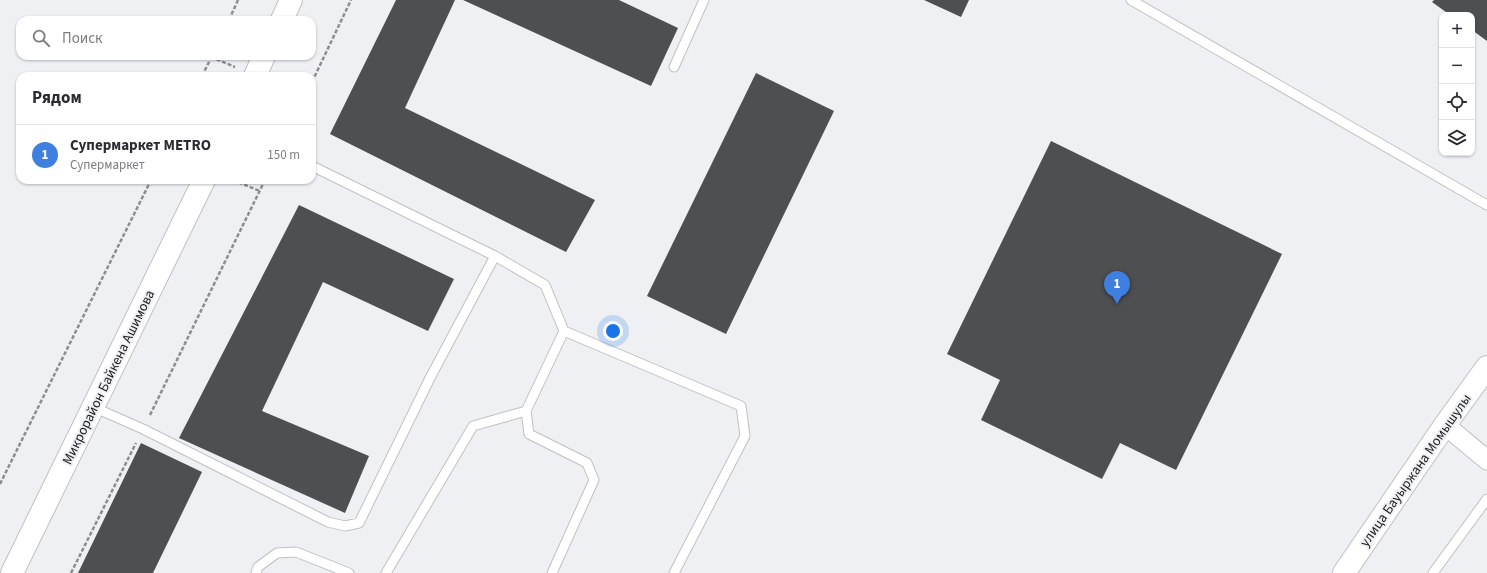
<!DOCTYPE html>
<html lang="ru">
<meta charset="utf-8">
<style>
:root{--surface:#fff;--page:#f2f2f3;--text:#2b2b33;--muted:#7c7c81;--line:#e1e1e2;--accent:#db2777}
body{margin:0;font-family:"Source Sans 3",sans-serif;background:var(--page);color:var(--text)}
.controls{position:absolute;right:12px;top:12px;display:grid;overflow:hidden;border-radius:8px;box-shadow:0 1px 3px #0004}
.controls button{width:36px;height:36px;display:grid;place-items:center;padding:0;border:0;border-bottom:1px solid var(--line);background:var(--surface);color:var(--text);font:20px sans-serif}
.you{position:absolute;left:613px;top:331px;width:14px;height:14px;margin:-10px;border:3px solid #fff;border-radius:50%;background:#1a73e8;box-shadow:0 0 0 6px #1a73e833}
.badge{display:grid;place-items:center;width:26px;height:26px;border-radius:50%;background:var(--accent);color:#fff;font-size:13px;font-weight:700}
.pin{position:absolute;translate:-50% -33px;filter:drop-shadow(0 1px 2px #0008)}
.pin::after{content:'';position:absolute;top:21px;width:14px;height:12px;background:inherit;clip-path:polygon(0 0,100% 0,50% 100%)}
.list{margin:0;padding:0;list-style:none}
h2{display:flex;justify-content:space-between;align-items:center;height:52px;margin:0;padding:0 16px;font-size:17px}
h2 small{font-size:13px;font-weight:400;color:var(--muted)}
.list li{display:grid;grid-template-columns:26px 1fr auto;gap:12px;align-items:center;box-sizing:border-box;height:60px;padding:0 16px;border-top:1px solid var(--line)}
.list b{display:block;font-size:15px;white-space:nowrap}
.list p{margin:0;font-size:13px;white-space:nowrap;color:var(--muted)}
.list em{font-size:13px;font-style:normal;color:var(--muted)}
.icon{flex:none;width:22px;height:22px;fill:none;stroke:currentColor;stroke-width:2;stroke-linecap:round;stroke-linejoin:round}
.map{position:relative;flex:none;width:1487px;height:573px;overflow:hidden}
.search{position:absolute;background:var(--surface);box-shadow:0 1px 3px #0004;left:16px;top:16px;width:300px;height:44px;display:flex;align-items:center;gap:10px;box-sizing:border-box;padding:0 14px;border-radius:12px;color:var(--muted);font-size:15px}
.panel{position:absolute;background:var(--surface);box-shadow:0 1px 3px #0004;left:16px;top:72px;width:300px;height:112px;border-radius:12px}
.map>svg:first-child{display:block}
.building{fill:#4e4f51}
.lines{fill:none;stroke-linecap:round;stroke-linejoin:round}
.service-casing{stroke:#bfc0c2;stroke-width:11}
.minor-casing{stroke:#bfc0c2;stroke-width:21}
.tertiary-casing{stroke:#bfc0c2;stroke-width:24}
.primary-casing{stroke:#bfc0c2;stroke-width:24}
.path{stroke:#8d8e90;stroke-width:2.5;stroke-dasharray:4 2;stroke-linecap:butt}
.service{stroke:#fff;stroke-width:9}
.minor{stroke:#fff;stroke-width:19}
.tertiary{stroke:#fff;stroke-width:22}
.primary{stroke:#fff;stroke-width:22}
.labels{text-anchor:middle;stroke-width:4;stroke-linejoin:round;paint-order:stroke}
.street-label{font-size:14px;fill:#1c1d1e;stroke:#eff0f3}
</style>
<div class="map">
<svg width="1487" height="573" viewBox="0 0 1487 573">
<rect width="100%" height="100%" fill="#eff0f3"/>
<!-- building -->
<path class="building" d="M396,0H455L405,108L595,200L566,252L330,134Z
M463,0H619L678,28L651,86Z
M924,0H969L961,17Z
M1434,0H1487V41L1472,30V15H1450L1432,2Z
M756,73L834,111L726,334L647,296Z
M1051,141L1282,254L1176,470L1120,443L1102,479L981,420L1000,380L947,354Z
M299,205L454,279L428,331L323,282L262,411L369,456L345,513L179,438Z
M141,443L202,472L153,573H78Z"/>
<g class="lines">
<!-- service casing -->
<g class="service-casing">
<path id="service" d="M1131,0L1487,205
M674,67L704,0
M312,166L495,256L545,285L564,331L741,406L745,436L674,573
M93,407L143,429L328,522L345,526L359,523L430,378L495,256
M256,573L258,567L277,553L296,552L349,573
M386,573L473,426L526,411
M552,573L594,480L587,463L529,434L526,411L564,331
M1433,573L1487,499"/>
</g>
<!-- minor casing -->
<g class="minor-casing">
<path id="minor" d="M1445,425L1487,460"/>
</g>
<!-- tertiary casing -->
<g class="tertiary-casing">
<path id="tertiary" d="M282,20L291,0
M255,76L264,56
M12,573L204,180"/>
</g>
<!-- primary casing -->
<g class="primary-casing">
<path id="primary" d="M1344,573L1445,425L1487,367"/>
</g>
<!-- path -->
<path class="path" d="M229,20L238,0
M211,57L235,67
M202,76L212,56
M312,82L351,0
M233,180L260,191
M150,415L265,180
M0,484L151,180
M71,573L136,443"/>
<!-- service -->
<use href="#service" class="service"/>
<!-- minor -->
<use href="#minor" class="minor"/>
<!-- tertiary -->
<use href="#tertiary" class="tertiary"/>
<!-- primary -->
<use href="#primary" class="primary"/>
</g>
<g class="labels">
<!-- street labels -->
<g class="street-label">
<text transform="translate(108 377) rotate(-64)" y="5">Микрорайон Байкена Ашимова</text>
<text transform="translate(1415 470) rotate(-55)" y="5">улица Бауыржана Момышулы</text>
</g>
</g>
</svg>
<div class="controls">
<button>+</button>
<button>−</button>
<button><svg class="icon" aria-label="locate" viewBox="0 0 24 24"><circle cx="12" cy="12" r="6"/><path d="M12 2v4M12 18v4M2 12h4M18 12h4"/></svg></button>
<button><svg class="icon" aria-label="layers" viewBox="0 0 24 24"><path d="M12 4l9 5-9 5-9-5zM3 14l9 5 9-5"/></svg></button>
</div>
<div class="you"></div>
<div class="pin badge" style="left:1117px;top:304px;background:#3f7fe0">1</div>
<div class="search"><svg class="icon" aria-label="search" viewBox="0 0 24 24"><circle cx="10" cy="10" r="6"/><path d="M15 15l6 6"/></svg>Поиск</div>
<section class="panel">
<h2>Рядом<small></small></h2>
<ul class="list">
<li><span class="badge" style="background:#3f7fe0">1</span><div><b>Супермаркет METRO</b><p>Супермаркет</p></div><em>150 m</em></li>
</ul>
</section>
</div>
